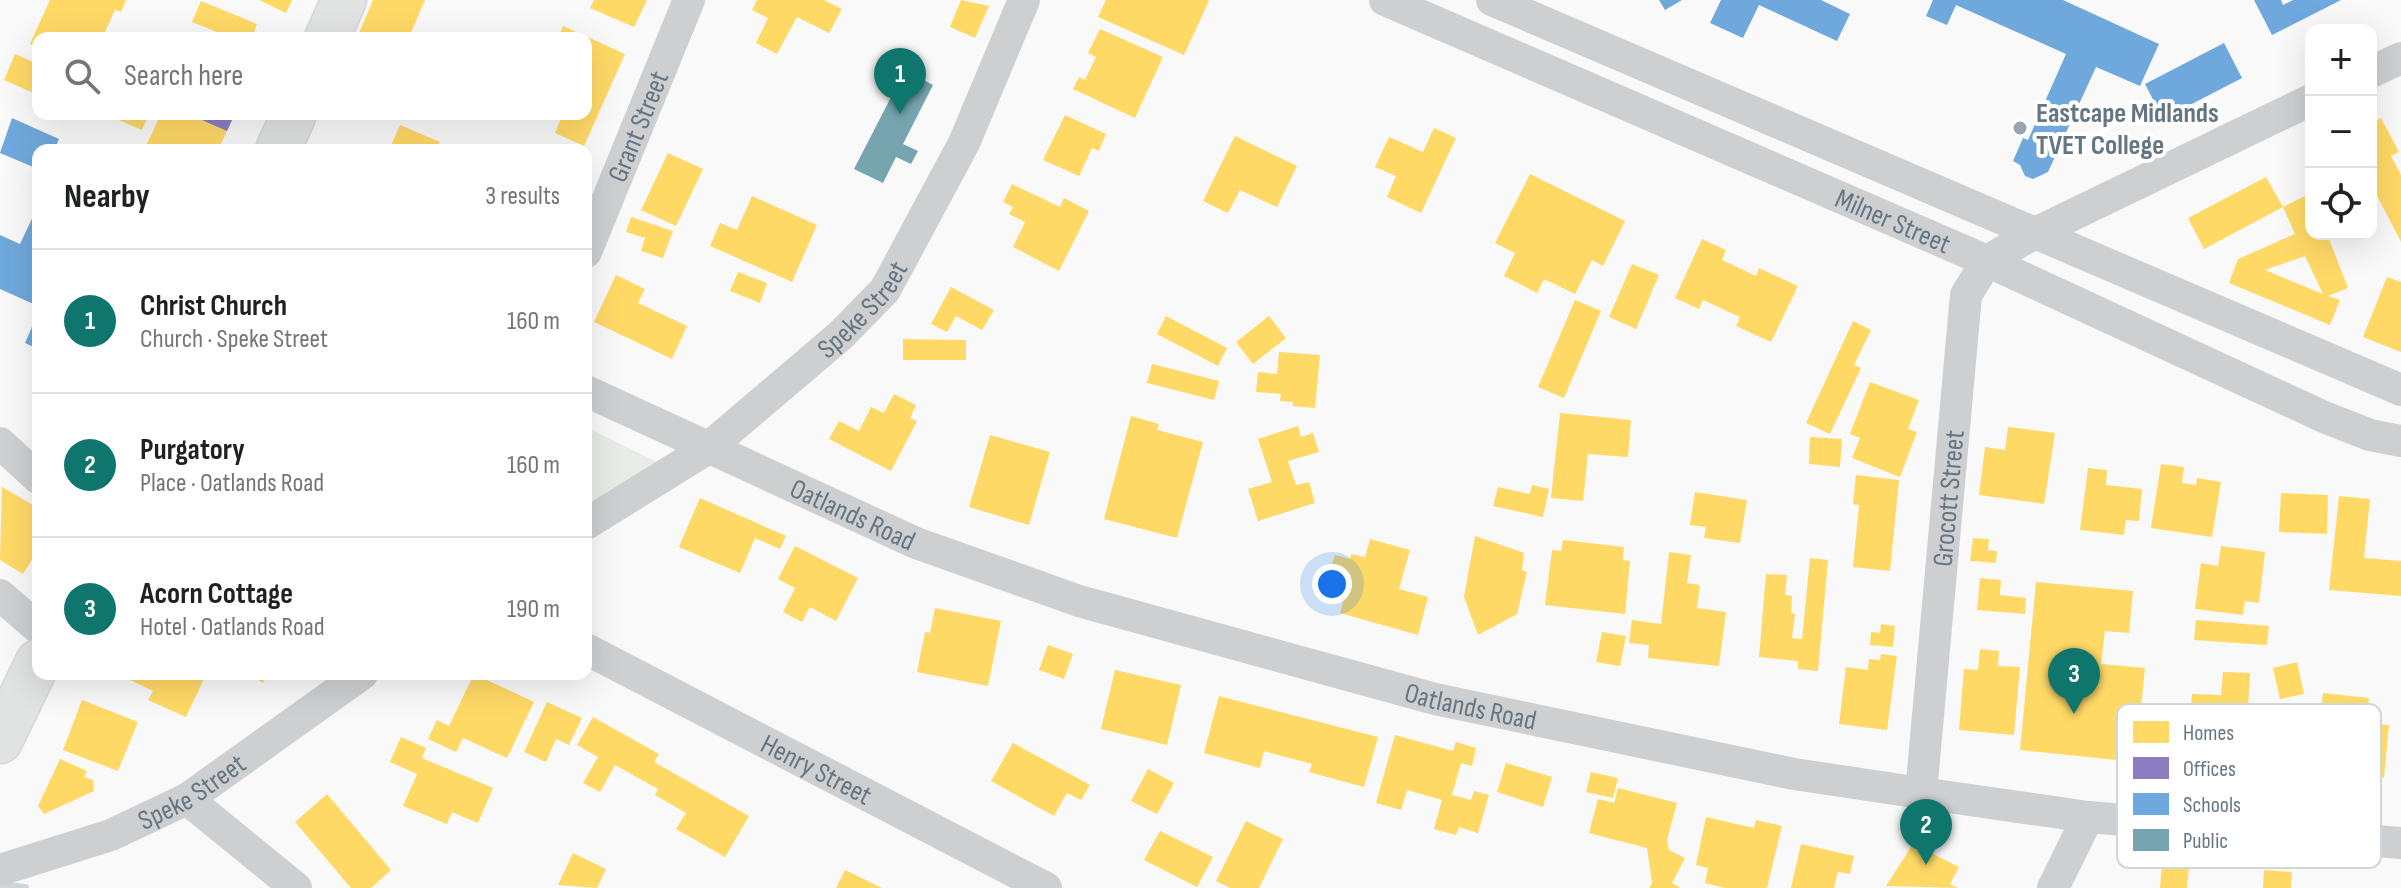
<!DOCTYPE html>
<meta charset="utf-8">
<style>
:root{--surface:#fff;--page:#f2f2f2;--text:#202124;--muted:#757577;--line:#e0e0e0;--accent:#0f766e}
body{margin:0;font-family:"Sofia Sans Condensed",sans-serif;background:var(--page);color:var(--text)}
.controls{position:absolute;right:24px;top:24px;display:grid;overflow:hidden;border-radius:16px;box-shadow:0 8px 32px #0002}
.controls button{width:72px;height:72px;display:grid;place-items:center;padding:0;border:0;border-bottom:2px solid var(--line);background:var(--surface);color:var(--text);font:40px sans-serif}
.you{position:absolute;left:1332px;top:584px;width:28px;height:28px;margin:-20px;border:6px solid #fff;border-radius:50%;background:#1a73e8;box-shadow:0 0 0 12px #1a73e833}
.badge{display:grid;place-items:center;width:52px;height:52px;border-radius:50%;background:var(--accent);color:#fff;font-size:26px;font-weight:700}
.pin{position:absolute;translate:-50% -66px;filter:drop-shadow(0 2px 4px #0008)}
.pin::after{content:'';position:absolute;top:42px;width:28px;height:24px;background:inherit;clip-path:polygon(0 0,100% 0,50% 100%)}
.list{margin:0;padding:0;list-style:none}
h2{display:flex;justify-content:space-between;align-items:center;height:104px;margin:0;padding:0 32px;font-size:34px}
h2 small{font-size:26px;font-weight:400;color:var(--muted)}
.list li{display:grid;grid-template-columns:52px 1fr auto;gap:24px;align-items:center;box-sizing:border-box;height:144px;padding:0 32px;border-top:2px solid var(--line)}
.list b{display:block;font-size:30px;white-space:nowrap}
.list p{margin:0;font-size:26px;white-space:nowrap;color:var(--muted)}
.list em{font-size:26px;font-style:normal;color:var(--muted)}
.icon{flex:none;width:44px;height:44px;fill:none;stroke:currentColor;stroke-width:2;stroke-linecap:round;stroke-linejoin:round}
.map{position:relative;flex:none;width:2401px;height:888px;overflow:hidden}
.search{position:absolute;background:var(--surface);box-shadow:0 8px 32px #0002;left:32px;top:32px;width:560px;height:88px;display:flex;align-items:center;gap:20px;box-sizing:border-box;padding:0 28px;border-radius:16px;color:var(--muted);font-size:30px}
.panel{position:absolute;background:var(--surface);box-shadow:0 8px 32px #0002;left:32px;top:144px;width:560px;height:536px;border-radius:16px}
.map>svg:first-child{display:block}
.green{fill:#e8ebe6}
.homes{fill:#ffd966;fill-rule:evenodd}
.offices{fill:#8e7cc3}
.schools{fill:#6fa8dc}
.public{fill:#76a5af}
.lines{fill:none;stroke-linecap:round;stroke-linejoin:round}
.stream{stroke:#ced6d9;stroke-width:8}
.secondary-casing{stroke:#d5d6d7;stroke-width:47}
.street{stroke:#cecfd0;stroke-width:32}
.secondary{stroke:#e1e2e2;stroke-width:44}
.poi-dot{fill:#99a4ac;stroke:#fff;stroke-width:3}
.labels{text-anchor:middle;stroke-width:8;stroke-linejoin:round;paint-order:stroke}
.poi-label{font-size:28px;font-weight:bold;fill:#657683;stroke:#fff;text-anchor:start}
.street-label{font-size:28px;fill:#657683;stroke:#fff}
.key{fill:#fff;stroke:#d1d6da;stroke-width:2}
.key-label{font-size:22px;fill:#657683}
</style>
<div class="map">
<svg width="2401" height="888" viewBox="0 0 2401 888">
<rect width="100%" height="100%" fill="#f9f9f9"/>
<!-- green -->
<path class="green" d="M586,427L657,462L586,508Z"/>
<!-- homes -->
<path class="homes" d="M50,0H126L121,12L115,10L102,38H38V48L30,44Z
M259,0H292L286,13Z
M373,0H425L410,35L416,38H357Z
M594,0H647L634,27L590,8Z
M757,0H824L842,9L829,33L797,17L777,54L756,43L768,18L752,10Z
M961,0L989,6L975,38L950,27Z
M1106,0H1207L1209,1L1184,55L1098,17Z
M201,1L257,24L252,38H232L192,22Z
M563,26L625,54L584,146L555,133L563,114H586V38H558Z
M1100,29L1163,57L1135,118L1073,89L1079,77L1085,80L1096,57L1088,53Z
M15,54L38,64V95L4,80Z
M105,114H149L142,130Z
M161,114L174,117L188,114L227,131L218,150H144Z
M1065,115L1106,134L1099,151L1092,148L1079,176L1043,160Z
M2381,118L2399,152L2391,156L2401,175V242L2371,184V123Z
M400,125L440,142L437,150H389Z
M1434,128L1456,138L1421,213L1387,197L1396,176L1375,167L1389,137L1423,152Z
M1235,136L1297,166L1277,207L1240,190L1228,213L1203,201Z
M668,153L703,169L676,226L641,210Z
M1530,174L1625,221L1603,266L1592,260L1575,294L1544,279L1537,293L1504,276L1515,253L1495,243Z
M2266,177L2283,207L2311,193V234H2327L2348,288L2328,296L2340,300L2330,325L2229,283L2238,259L2295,234L2283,207L2204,249L2188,218ZM2305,256L2323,294L2265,270Z
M1012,184L1060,207L1064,198L1089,211L1059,271L1013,247L1025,222L1009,214L1013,207L1003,202Z
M752,196L817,225L792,282L710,246L720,223L737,230Z
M631,217L673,231L663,258L641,251L645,238L626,232Z
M1702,239L1726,250L1722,260L1756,276L1759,268L1798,286L1771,342L1736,326L1740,317L1703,300L1699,309L1675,298Z
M1632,264L1659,275L1636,329L1609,317Z
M738,272L767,283L760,303L730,291Z
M616,275L645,289L638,303L687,326L672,359L594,322Z
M2387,277L2401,282V352L2363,337Z
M951,287L994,310L982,330L956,316L947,332L931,324Z
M1575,300L1601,311L1564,398L1538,387Z
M1166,316L1227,348L1218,366L1157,334Z
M1269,316L1286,338L1253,364L1236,342Z
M1853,321L1871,330L1854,365L1861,368L1830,434L1806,423Z
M903,339L966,340V360H903Z
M1279,352L1320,355L1315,408L1293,406V402L1280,401L1281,394L1256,392L1258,372L1277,374Z
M1152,364L1219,381L1214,400L1147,383Z
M1870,382L1919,400L1908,429L1917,432L1900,477L1852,458L1860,438L1850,434Z
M894,394L916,405L910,418L917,421L891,471L829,439L839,421L859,431L871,407L884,413Z
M1560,413L1631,420L1628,457L1588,454L1583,501L1551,498Z
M1131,416L1159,424L1157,430L1203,442L1177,538L1104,519Z
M1298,426L1301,437L1313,433L1319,452L1288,461L1296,485L1309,482L1315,503L1258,521L1248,489L1272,482L1258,439Z
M2008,427L2055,433L2044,504L1979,495L1985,447L2005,450Z
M990,435L1050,452L1029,525L969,507Z
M1810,437L1842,439L1840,467L1809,464Z
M2161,464L2184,467L2182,483L2196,485L2197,478L2221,482L2212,537L2151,528Z
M2088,468L2107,470L2106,485L2142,489L2139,521L2126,520L2124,535L2080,530Z
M1856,475L1899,480L1890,571L1853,567L1859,505L1853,504Z
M1532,485L1549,489L1543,517L1493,506L1498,487L1530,494Z
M2,487L38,508V550L23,574L0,560Z
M1695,492L1747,500L1740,543L1704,538L1706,527L1690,525Z
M2281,493L2328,495L2327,534L2279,532Z
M2339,496L2370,499L2364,558L2401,561V596L2329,590Z
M700,498L786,536L780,549L755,538L740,573L679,547Z
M1475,536L1524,553L1522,570L1527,572L1517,614L1478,635L1464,597Z
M1973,538L1989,539L1988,550L1997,551L1996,563L1970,561Z
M1370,539L1410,550L1399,589L1428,597L1418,635L1340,613L1351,575L1330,570L1335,555L1350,559L1351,554L1365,557Z
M1563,540L1624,547L1623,560L1630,561L1625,614L1545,605L1552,550L1561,551Z
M795,546L858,578L836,621L810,607L802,622L783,612L795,588L778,579Z
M2221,546L2265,552L2259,603L2245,601L2243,615L2195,609L2201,563L2218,566Z
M1669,552L1691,555L1687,583L1700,585L1697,608L1726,612L1719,666L1648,658L1649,645L1629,643L1632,620L1661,624Z
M1810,558L1828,560L1818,671L1798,669V661L1759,657L1766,574L1787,575L1785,595L1792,596L1791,613L1795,614L1792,638L1802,639Z
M1980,578L2001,580L2000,595L2026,598L2025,614L1977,610Z
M2036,582L2133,591L2129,633L2105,631L2101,664L2145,668L2140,718L2121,716L2117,760L2020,750Z
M935,608L1001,621L988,686L917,672L925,632L930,633Z
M2196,620L2269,626L2267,645L2194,640Z
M1881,624L1895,626L1893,647L1870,645L1871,632L1880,633Z
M1602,632L1626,636L1620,666L1596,662Z
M1048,645L1073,654L1064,679L1039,670Z
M1980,649L1999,651L1998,666L2020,667L2014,735L1959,730L1964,669L1978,670Z
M1881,654L1897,656L1887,730L1839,724L1846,667L1868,670L1869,659L1880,660Z
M2297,662L2304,694L2280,699L2273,668Z
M1115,670L1181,685L1167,745L1101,729Z
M2223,672L2250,673L2245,764L2158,760L2160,731H2169V721L2190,722L2192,694L2221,695Z
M118,674H206L186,717L148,700L153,691Z
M248,674H268L263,683Z
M474,674L534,702L507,758L463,738L456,752L428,739L437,720L449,726Z
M2323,693L2369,698L2366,723L2389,725L2384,778L2315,771Z
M1219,696L1378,737L1364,787L1309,772L1312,764L1264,751L1260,768L1204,753Z
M82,700L138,722L118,771L63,750Z
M547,702L582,718L569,745L556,739L546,762L524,752Z
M593,717L659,754L654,762L749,816L725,857L676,829L686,813L655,795L658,789L615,765L600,792L583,783L598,757L577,745Z
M1395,735L1453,751L1456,742L1476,748L1472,766L1461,763L1452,795L1471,800L1474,791L1489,795L1478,833L1459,827L1456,835L1434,829L1442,800L1407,790L1401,810L1376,803Z
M401,737L426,748L422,758L493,788L478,823L452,812L447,824L403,806L417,774L390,762Z
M1013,743L1090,785L1081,800L1067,793L1054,816L991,781Z
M60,759L87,771L84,777L93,780L94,791L44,814L38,806Z
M1506,763L1552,777L1543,807L1497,792Z
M1148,769L1174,783L1157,814L1131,801Z
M1591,772L1618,778L1613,798L1586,792Z
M1618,788L1677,803L1667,840L1669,850L1685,858L1672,883L1681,888H1649L1652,883L1647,848L1589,833L1598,799L1614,803Z
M327,794L391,870L371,888H351L295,822Z
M1706,817L1754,828L1756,820L1782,826L1767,888H1725L1705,883L1708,868L1696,865Z
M1246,821L1283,839L1259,888H1230L1216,881Z
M1160,831L1213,857L1197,887L1144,860Z
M1801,844L1854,856L1850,874L1838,872L1834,888H1791Z
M1913,844L1959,867L1950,884L1958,888L1886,886Z
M573,853L606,869L597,888L558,885Z
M2162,864L2189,866L2187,888H2160Z
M845,870L882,888H836Z
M2264,870L2292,872L2291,888H2263Z"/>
<!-- offices -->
<path class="offices" d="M188,114H235L227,131Z"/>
<!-- schools -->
<path class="schools" d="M1659,0H1682L1665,10Z
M1721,0H1821L1850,14L1837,41L1759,5L1743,38L1710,23Z
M1933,0H2063L2159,44L2140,86L2096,67L2048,172L2033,179L2025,176L2020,165L2013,161L2023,138L2028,140L2066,54L1956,5L1947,25L1926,16Z
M2254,0H2281L2283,5L2293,0H2341L2272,35Z
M2224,43L2242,78L2163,119L2145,84Z
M12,118L59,139L54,150H38V169L0,153Z
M38,206V306L0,289V235L20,244Z
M38,313V349L25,343Z"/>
<!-- public -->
<path class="public" d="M905,70L933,85L903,144L918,151L911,164L896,157L883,183L854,169Z"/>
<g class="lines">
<!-- stream -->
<path class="stream" d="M0,885L25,888"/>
<!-- secondary casing -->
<g class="secondary-casing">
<path id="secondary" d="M327,38L344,0
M278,150L294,114
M0,741L38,662"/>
</g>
<!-- street -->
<g class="street">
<path id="s1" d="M1385,0L1987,261L2324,417L2370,435L2401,441"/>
<path d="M1492,0L2401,390"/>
<path d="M2371,72L2401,58"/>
<path id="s2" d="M586,252L689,0"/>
<path id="s3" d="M586,391L916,543L1079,601L1435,699L1794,774L1921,793L2088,817L2401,843"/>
<path d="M0,443L38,478"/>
<path id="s4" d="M586,524L707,449L841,335L885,290L964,143L1024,0"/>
<path d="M0,595L38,628"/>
<path id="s5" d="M586,649L1046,888"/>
<path id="s6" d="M1921,793L1966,295L1987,261L2033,234L2311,100"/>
<path d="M187,799L296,888"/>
<path id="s7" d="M0,870L111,835L187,799L362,674"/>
<path d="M2053,888L2088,817"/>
</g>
<!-- secondary -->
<use href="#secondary" class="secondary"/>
</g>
<!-- markers -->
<circle class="poi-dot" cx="2020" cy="128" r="8"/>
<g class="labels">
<!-- poi labels -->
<g class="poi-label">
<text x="2036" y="122">Eastcape Midlands<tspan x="2036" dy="32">TVET College</tspan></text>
</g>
<!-- street labels -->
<g class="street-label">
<text dy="10" stroke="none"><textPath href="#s2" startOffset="136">Grant Street</textPath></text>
<text dy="10" stroke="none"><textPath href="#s1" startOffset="554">Milner Street</textPath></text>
<text dy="10" stroke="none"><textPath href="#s4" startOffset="352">Speke Street</textPath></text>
<text dy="10" stroke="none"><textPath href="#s6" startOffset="296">Grocott Street</textPath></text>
<text dy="10" stroke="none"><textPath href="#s3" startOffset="294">Oatlands Road</textPath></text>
<text dy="10" stroke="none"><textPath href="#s3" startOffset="942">Oatlands Road</textPath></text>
<text dy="10" stroke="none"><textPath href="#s5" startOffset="260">Henry Street</textPath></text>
<text dy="10" stroke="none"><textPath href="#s7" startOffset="208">Speke Street</textPath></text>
</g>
</g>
<!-- legend -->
<rect x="2117" y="704" width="264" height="164" rx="12" class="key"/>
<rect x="2133" y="721" width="36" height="22" fill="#ffd966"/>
<rect x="2133" y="757" width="36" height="22" fill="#8e7cc3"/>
<rect x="2133" y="793" width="36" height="22" fill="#6fa8dc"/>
<rect x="2133" y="829" width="36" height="22" fill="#76a5af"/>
<g class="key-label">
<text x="2183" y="740">Homes</text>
<text x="2183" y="776">Offices</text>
<text x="2183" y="812">Schools</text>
<text x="2183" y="848">Public</text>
</g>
</svg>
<div class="controls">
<button>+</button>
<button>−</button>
<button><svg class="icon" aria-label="locate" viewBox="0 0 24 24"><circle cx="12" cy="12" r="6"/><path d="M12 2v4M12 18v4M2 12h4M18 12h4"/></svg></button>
</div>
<div class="you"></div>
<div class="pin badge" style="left:900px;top:114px">1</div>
<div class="pin badge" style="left:1926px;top:865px">2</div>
<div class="pin badge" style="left:2074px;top:714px">3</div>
<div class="search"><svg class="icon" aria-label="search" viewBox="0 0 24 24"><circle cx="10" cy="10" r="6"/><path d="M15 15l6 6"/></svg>Search here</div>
<section class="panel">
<h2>Nearby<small>3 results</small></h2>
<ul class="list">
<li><span class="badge">1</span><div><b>Christ Church</b><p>Church · Speke Street</p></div><em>160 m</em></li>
<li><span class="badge">2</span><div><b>Purgatory</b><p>Place · Oatlands Road</p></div><em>160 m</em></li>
<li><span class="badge">3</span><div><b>Acorn Cottage</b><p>Hotel · Oatlands Road</p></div><em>190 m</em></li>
</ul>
</section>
</div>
